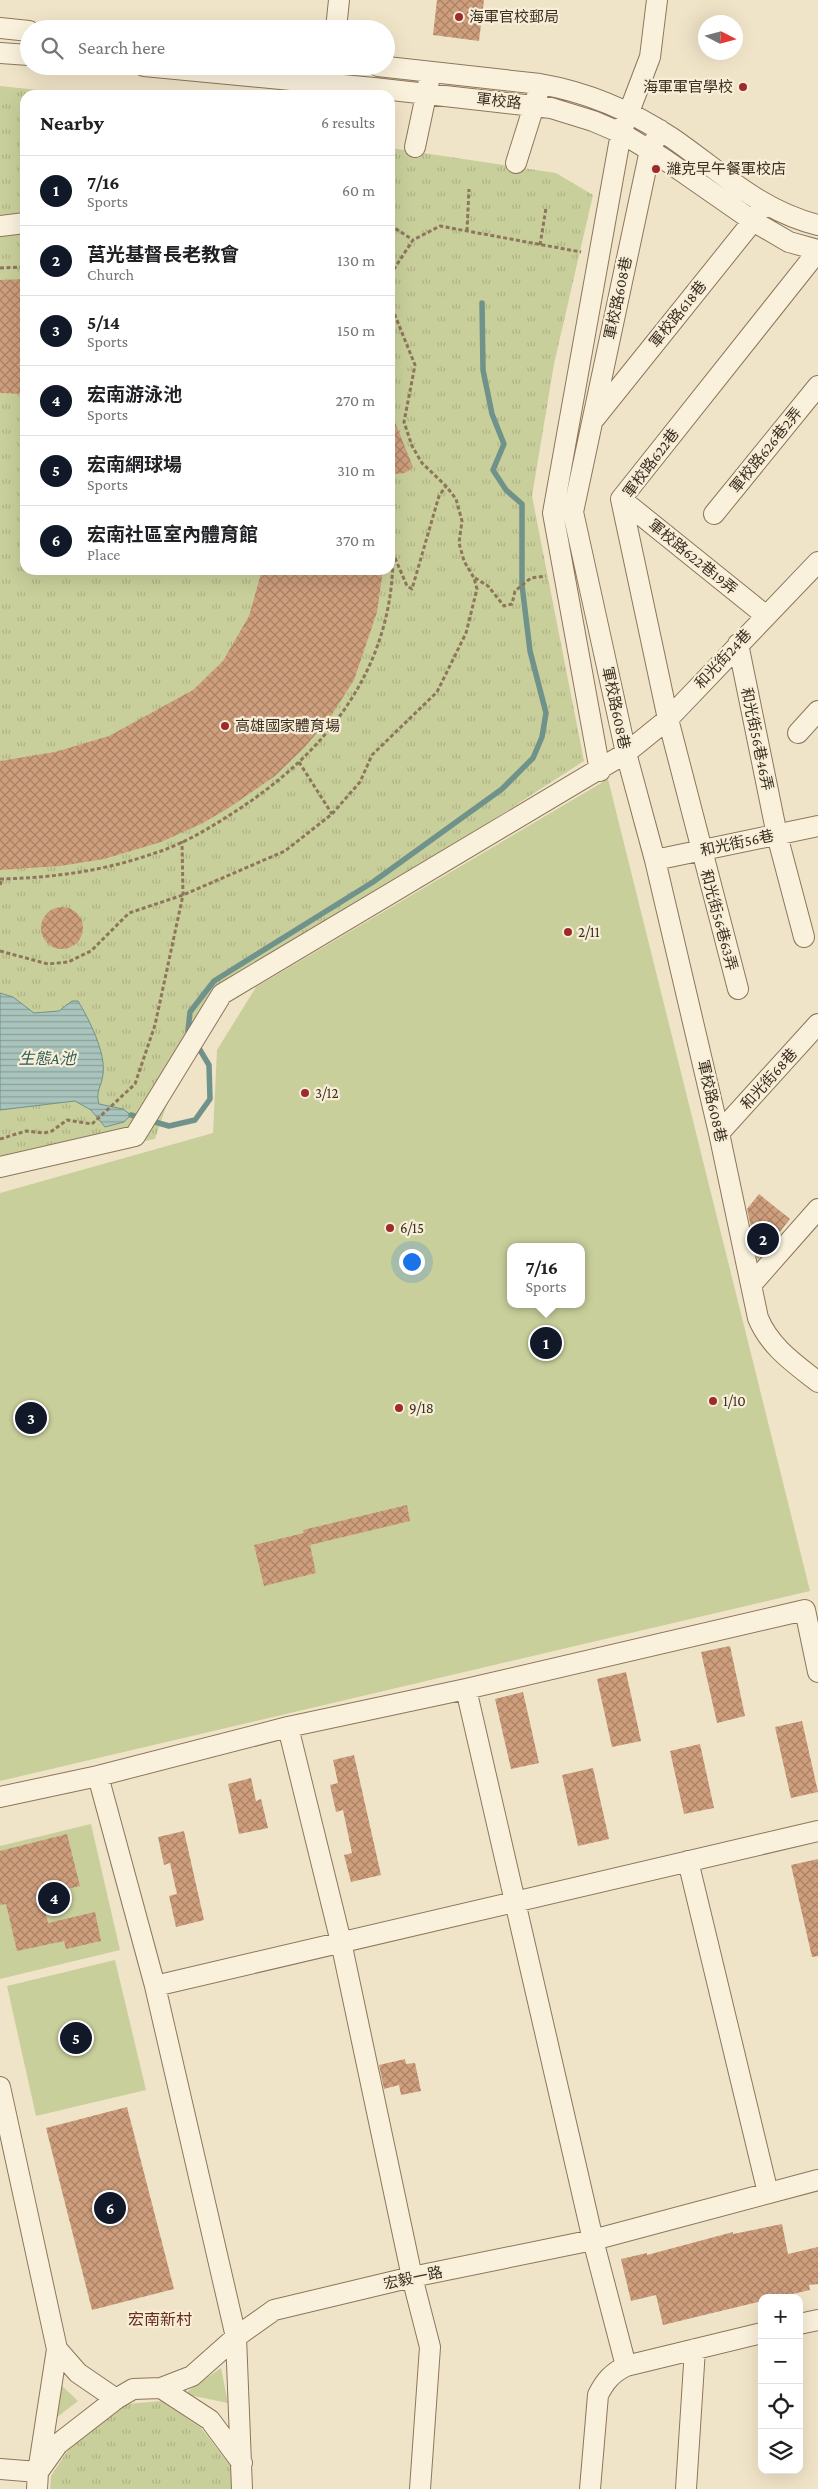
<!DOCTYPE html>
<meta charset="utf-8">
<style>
:root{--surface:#fff;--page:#f6f6f6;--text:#202124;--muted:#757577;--line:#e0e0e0;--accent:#111827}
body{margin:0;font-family:"Crimson Pro","Noto Sans TC",serif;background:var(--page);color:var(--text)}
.controls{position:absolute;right:15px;bottom:15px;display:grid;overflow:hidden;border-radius:10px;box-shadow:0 5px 20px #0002}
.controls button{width:45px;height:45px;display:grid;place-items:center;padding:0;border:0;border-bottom:1px solid var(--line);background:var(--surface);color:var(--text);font:25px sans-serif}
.compass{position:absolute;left:698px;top:15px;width:45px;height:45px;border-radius:50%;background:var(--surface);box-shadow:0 5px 20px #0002;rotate:96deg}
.you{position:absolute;left:411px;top:1261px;width:18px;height:18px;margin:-12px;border:4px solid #fff;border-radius:50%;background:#1a73e8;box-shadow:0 0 0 8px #1a73e833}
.badge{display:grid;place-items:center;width:32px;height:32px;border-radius:50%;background:var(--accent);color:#fff;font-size:16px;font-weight:700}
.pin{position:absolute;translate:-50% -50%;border:2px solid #fff;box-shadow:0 1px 5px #0006}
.popup{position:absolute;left:507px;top:1243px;width:78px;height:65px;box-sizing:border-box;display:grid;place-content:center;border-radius:10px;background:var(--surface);filter:drop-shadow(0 1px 4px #0005);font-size:16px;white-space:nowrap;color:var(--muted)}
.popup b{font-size:19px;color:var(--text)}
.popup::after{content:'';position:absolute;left:50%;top:100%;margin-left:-10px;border:10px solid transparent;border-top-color:var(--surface)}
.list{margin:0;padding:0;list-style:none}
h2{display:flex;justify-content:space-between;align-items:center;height:65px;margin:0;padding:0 20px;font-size:21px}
h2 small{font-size:16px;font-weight:400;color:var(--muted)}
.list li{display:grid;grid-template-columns:32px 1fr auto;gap:15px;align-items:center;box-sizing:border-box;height:70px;padding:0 20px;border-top:1px solid var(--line)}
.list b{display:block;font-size:19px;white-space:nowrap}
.list p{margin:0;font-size:16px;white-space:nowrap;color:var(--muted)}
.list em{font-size:16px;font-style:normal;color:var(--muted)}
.icon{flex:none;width:28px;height:28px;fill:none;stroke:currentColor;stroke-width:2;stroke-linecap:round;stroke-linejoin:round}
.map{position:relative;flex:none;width:818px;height:2489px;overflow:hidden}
.search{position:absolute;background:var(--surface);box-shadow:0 5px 20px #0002;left:20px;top:20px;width:375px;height:55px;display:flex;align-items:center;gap:12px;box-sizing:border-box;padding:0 18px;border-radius:28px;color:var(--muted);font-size:19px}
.panel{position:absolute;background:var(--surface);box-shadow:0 5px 20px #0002;left:20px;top:90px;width:375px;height:485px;border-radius:15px}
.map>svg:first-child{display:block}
.grass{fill:#c9cf9b;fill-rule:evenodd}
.park{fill:url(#park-tufts)}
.water{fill:url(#water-rules);stroke:#6f938a}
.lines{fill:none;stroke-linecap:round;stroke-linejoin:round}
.stream{stroke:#6f938a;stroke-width:5.5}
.building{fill:url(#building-cross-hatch)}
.minor-casing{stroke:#8d765c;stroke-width:22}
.path{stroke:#8d765c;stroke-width:3;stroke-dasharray:4 2.5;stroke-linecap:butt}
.minor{stroke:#faf1dc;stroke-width:20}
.poi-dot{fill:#9e2a2b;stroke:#f7eed8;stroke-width:2}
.labels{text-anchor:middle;stroke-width:4.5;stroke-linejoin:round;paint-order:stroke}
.poi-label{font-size:15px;fill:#3d2e20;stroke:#f7eed8;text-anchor:start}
.street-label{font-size:15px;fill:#3d2e20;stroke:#f7eed8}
.water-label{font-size:16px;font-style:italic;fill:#2f5d5a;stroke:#f7eed8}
.neighbourhood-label{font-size:16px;fill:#6b2e1e;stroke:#f7eed8}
</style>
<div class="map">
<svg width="818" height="2489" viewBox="0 0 818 2489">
<defs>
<pattern id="park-tufts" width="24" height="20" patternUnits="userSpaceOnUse" patternTransform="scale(1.25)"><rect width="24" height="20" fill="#c9cf9b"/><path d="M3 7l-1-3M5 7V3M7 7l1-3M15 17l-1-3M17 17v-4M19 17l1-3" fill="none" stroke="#aeb285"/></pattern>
<pattern id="water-rules" width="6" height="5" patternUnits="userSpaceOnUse" patternTransform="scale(1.25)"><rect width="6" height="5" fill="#a9c4bc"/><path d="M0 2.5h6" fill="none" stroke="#8ba098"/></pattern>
<pattern id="building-cross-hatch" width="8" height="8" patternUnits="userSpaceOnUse" patternTransform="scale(1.25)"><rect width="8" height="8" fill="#cf9f7d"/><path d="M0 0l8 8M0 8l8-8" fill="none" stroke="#a98266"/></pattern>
</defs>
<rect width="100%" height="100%" fill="#f0e4c8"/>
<!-- grass -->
<path class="grass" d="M608,779L810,1591L0,1781V1193L213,1133L217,1050L256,987ZM511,1247H581V1304H511Z
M91,1824L120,1950L0,1979V1846Z
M115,1960L146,2090L36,2116L7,1986Z
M221,2368L228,2403L184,2394Z
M59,2383L78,2401L56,2418Z"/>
<!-- park -->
<path class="park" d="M0,86L86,95H25V570H390V148L556,173L593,195L554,364L532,496L584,761L222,994L179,1068L155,1139L0,1169Z
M161,2401L201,2428L232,2468L231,2489H50L51,2476L70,2447L127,2404Z"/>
<!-- water -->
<path class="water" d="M0,993L13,997L34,1013L59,1011L72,1001H78C89,1019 106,1053 103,1074C102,1086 95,1091 99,1104L123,1109L131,1115L124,1122L105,1127L91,1110L75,1101L0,1110Z"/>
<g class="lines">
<!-- stream -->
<path class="stream" d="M192,1037L188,1031L190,1012L214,981L373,882L502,789L533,758L542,737L546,713L530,651L522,585V504L506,490L493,470L504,444L492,414L483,370L482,303
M131,1115L169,1126L195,1120L210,1099L209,1065L197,1045"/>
</g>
<!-- building -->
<path class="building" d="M437,0H484L479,41L433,35Z
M25,279V394L0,393V280Z
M390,410L413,467L405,473L394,474L390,463Z
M262,570H383L377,612L354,680L331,716L304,748L275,776L230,807L203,823L161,842L104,859L60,866L0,870V761L55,752L109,736L193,690L223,661L249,616Z
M41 928a21 21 0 1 1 42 0a21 21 0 1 1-42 0Z
M759,1194L790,1219L758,1259L747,1209Z
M407,1505L410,1521L310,1545L316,1573L264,1586L254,1545L304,1533L303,1530Z
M730,1646L745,1716L717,1723L701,1652Z
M626,1672L641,1741L612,1747L597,1679Z
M523,1692L539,1763L511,1769L495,1699Z
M802,1721L818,1792L791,1798L775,1727Z
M700,1744L714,1808L684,1814L670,1751Z
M354,1755L381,1875L351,1882L344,1855L352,1853L343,1810L336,1812L330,1785L338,1783L333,1760Z
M593,1768L609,1839L578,1846L562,1775Z
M251,1778L256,1801L261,1799L268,1828L239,1834L228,1784Z
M184,1831L204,1920L176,1927L169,1896L177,1894L170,1863L164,1865L158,1837Z
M67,1834L80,1886L41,1895L48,1923L95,1912L101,1941L66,1949L64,1941L17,1951L6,1904L0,1905V1851Z
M818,1859V1956L812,1957L791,1865Z
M405,2059L406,2064L415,2063L421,2091L401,2095L399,2085L384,2089L379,2065Z
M127,2107L174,2289L92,2310L46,2128Z
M782,2224L788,2254L818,2247V2284L809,2285L810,2290L775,2298H762V2301L663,2325L656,2295L631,2301L621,2259L647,2253V2255L733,2232V2234Z"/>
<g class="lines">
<!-- minor casing -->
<g class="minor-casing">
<path id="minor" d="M0,28L29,31
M336,29L339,0
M0,53L29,55
M144,66L374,88L551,108L593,121L621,133L661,157L753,221L789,242L818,250
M378,66L540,84C587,92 633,112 672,138C720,171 760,211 818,225
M660,130L650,150L573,512L626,753L655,860L719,1133L758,1318C770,1347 794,1363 818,1382
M415,147L429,81
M516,163L538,93
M0,226L25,223
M595,418L753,221L760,209
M621,499L765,615
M714,514L818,386
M738,644L777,835L804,937
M798,733L818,711
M600,771L553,513L621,133L650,57L657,0
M655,860L818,826
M738,989L668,719L621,499L818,251
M719,1133L818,1024
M0,1167L135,1136L222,994L626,753L668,719L818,562
M751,1285L818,1209
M466,1689L593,2240L818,2180
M288,1727L341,1942L412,2277L430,2347L420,2489
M98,1776L155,1986L236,2337L242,2489
M0,1797L98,1776L288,1727L466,1689L805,1610L818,1672
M688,1861L768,2193
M155,1986L818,1831
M0,2087L57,2349L78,2373L116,2399
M799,2324L818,2320
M161,2388L210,2420L242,2463
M0,2469L38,2472L57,2349
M37,2489L38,2472L58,2444L116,2399L133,2389L161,2388L192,2376L236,2337L274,2310L412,2277L593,2240L626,2366L762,2333
M590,2489L598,2395C605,2381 612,2373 626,2366
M686,2489L695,2349"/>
</g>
<!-- path -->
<path class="path" d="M390,225L413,240
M467,231L469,189
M540,245L546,208
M0,268L25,267
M390,275L413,240L440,226L581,252
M395,558L407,586L412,589L439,496L446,486
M475,578L488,586L504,606L512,604L515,591L531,578L546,576
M299,762L332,814
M0,879C52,878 103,871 152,854C182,845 210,828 236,811C341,743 408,644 390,515
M0,885L2,879
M0,951L48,964L68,962L91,951L129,913L183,895L285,851L332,814L360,782L372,755L437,692L466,633L477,589L474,578L464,561L459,543L462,521L456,499L446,486L422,463L412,446L404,422L415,365L390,303
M0,1139L26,1131L44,1133L52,1131L67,1120L92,1124L135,1084L155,1025L183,895L182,841"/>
<!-- minor -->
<use href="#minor" class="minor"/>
</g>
<!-- markers -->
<g class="poi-dot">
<circle cx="459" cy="17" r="5"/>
<circle cx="743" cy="87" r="5"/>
<circle cx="656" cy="169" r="5"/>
<circle cx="225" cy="726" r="5"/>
<circle cx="568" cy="932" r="5"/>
<circle cx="305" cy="1093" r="5"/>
<circle cx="390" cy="1228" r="5"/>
<circle cx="713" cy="1401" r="5"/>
<circle cx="399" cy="1408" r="5"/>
</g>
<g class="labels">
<!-- poi labels -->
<g class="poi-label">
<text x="469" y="22">海軍官校郵局</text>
<text x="733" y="92" text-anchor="end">海軍軍官學校</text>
<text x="666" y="174">濰克早午餐軍校店</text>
<text x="235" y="731">高雄國家體育場</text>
<text x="578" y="937">2/11</text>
<text x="315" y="1098">3/12</text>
<text x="400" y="1233">6/15</text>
<text x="723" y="1406">1/10</text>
<text x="409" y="1413">9/18</text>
</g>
<!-- street labels -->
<g class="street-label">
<text transform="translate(499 101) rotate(6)" y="5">軍校路</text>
<text transform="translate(618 298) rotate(-78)" y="5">軍校路608巷</text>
<text transform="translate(678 314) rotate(-51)" y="5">軍校路618巷</text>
<text transform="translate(766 450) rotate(-51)" y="5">軍校路626巷2弄</text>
<text transform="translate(651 463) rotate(-53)" y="5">軍校路622巷</text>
<text transform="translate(693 557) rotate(39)" y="5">軍校路622巷19弄</text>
<text transform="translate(723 659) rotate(-47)" y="5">和光街24巷</text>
<text transform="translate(616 708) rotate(78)" y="5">軍校路608巷</text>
<text transform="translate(757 739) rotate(78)" y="5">和光街56巷46弄</text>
<text transform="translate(737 843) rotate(-12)" y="5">和光街56巷</text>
<text transform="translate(719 920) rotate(75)" y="5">和光街56巷63弄</text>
<text transform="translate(769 1079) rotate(-48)" y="5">和光街68巷</text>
<text transform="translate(712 1101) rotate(77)" y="5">軍校路608巷</text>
<text transform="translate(413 2278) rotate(-12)" y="5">宏毅一路</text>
</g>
<!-- water labels -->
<g class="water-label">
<text x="47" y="1064">生態A池</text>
</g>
<!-- neighbourhood labels -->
<g class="neighbourhood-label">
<text x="160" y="2325">宏南新村</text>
</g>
</g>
</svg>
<div class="controls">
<button>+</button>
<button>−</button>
<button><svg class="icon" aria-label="locate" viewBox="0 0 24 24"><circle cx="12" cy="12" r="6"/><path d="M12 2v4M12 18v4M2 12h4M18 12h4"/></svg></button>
<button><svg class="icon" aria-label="layers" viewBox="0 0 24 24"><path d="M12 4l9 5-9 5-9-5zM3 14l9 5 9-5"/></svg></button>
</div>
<svg class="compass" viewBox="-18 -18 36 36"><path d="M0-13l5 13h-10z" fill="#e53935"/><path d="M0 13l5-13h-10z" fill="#757577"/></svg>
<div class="you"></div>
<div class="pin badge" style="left:546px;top:1343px">1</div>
<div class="popup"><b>7/16</b>Sports</div>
<div class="pin badge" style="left:763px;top:1239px">2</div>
<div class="pin badge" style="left:31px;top:1418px">3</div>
<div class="pin badge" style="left:54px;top:1898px">4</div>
<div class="pin badge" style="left:76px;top:2038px">5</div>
<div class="pin badge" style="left:110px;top:2208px">6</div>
<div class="search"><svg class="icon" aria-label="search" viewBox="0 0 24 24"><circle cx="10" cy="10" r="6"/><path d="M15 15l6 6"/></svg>Search here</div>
<section class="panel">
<h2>Nearby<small>6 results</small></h2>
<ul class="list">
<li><span class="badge">1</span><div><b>7/16</b><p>Sports</p></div><em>60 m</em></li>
<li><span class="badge">2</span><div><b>莒光基督長老教會</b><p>Church</p></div><em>130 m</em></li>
<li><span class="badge">3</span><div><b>5/14</b><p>Sports</p></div><em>150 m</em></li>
<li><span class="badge">4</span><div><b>宏南游泳池</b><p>Sports</p></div><em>270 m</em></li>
<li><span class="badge">5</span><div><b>宏南網球場</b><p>Sports</p></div><em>310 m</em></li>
<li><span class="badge">6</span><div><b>宏南社區室內體育館</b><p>Place</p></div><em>370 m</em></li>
</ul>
</section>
</div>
